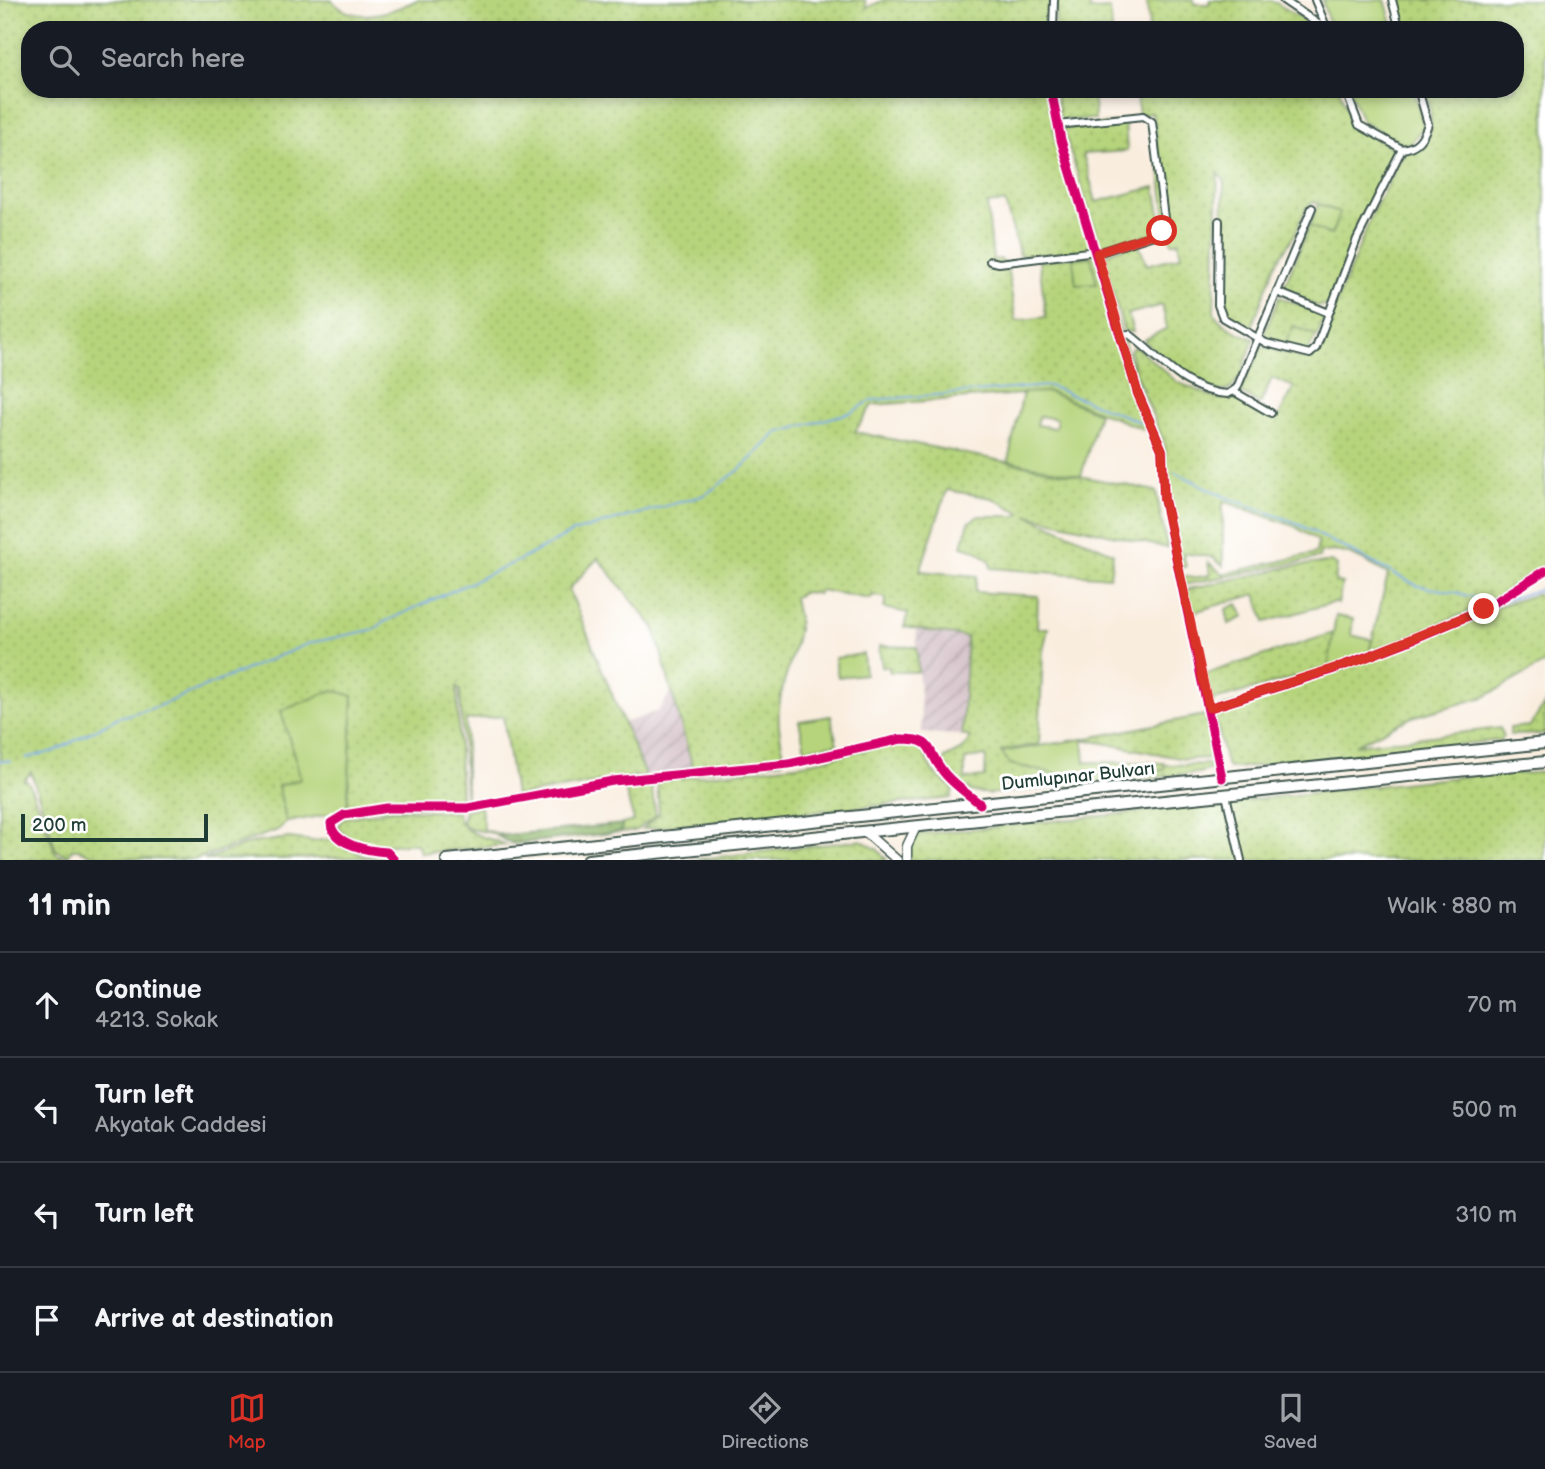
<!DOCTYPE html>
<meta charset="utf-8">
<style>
:root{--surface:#171b24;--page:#20242c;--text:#f1f3f6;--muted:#9ea1a6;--line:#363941;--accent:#d93025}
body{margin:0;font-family:"Balsamiq Sans",sans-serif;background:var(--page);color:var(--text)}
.scale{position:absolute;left:21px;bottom:18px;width:187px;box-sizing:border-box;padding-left:7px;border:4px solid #1f3d34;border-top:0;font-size:19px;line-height:24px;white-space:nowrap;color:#1f3d34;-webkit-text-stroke:5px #fff;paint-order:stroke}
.stop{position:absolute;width:21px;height:21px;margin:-16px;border:5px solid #d93025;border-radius:50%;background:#fff}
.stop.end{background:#d93025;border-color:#fff;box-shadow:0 2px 7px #0008}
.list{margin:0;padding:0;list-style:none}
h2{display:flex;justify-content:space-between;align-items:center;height:91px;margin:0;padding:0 28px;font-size:30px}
h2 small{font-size:23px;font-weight:400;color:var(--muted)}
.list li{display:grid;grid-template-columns:46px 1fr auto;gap:21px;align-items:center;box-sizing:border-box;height:105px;padding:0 28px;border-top:2px solid var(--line)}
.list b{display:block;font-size:26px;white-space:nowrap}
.list p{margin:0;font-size:23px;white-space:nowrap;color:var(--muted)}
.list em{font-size:23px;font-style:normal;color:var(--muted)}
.icon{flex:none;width:38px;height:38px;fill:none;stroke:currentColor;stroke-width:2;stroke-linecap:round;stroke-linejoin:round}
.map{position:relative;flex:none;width:1545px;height:860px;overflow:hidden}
.search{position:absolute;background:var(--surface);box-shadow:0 4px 10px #0003;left:21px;right:21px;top:21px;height:77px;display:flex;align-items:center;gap:18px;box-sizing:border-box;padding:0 24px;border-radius:28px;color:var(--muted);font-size:26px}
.sheet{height:511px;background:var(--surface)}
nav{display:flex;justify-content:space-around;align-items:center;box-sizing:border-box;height:98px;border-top:2px solid var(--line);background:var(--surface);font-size:19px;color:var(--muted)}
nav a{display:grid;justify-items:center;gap:4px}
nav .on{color:var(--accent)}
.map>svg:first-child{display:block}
.industrial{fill:url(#industrial-furrows)}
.grass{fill:url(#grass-dots);stroke:#6a8858;stroke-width:2;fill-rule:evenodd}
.forest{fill:url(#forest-crowns);stroke:#587a50;stroke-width:2}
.green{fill:#b6d47b;stroke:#6a8858;stroke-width:2;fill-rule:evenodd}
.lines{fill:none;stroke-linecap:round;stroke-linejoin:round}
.stream{stroke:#79aae4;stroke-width:2}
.street-casing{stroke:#40574e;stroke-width:10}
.secondary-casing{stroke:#40574e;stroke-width:11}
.highway-casing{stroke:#40574e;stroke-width:14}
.street{stroke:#fff;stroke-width:6}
.secondary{stroke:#fff;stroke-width:8}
.highway{stroke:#fff;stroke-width:10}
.cycleway-casing{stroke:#fff;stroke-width:13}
.cycleway{stroke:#d6006c;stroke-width:9}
.route{stroke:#d93025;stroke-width:9}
.labels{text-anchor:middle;stroke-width:6;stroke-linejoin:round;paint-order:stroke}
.street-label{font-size:18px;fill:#1f3d34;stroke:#fff}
</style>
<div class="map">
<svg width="1545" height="860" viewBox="0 0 1545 860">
<defs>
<pattern id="industrial-furrows" width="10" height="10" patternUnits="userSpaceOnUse" patternTransform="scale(1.75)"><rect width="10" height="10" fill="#d2bec5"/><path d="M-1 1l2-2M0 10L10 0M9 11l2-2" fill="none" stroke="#aa9ca1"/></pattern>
<pattern id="grass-dots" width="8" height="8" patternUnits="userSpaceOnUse" patternTransform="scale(1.75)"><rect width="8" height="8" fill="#b6d47b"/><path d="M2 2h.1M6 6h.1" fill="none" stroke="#9cb76b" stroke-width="1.8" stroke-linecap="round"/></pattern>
<pattern id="forest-crowns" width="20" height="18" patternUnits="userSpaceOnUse" patternTransform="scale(1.75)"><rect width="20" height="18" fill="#90b66b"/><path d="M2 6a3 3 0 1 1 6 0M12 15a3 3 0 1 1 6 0" fill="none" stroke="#759559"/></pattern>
</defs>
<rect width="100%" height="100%" fill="#fff"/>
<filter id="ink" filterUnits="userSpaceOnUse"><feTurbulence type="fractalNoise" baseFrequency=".0143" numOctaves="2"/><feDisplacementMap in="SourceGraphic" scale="14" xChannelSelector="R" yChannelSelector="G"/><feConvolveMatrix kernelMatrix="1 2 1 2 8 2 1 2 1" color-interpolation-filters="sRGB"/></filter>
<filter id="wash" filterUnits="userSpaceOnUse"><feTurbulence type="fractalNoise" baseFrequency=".00686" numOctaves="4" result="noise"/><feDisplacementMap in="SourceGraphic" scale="28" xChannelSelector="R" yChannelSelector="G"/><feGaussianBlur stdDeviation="1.57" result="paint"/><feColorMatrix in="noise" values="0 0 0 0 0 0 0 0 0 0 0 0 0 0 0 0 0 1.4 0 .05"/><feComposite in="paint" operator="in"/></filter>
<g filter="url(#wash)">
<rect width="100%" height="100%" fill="#f9edde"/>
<!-- industrial -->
<path class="industrial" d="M916,629L967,637L962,735L922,733Z
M672,692L694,772L645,775L624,723L658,711Z"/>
<!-- grass -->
<path class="grass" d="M0,0H332C352,26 392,12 417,0H865L866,8L884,0H1050L1048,30H30V89H1046L1056,140L1093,250L1020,256L1005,202L987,204L993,260L1000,259L1007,266L1016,321L1046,317L1039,261L1092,254L1096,257L1153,433L1049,392L872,405L855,432L1156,491L1167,548L1027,515L1113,553L1110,577L991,568L990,561L976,550L962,546L969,522L979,516H1016L1021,513L992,498L947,490L920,571L977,576L975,592L1038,596L1037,628H1048L1043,651L1039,744L1002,751L1010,764L1067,776L1163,770L1164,765L1214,764L1215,768L1198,773L988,794L970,791L942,766L945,758L964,748L970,737L962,735L967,637L904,627L908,613L884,608L886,598L872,595L871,599L819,590V594L805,592L794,597C795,608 800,618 798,629C789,683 768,698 785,757L782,761L694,772L654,627L598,558L569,589L645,775L515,796L503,716L466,720V803L460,690L457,687L461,804L347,811L353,697L301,779L278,786L287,822L278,830C251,839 224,850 196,859C179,860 88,860 79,849H72L68,856L56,850L31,772L24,780L29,783L56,854L70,860H102H0ZM986,756L985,777L965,779V759Z
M1057,0H1089L1090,10L1110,9L1112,30H1055Z
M1147,0H1194V4H1209L1210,0H1271L1321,30H1211L1205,23L1194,30H1149Z
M1396,0H1545V568L1519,581L1489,603L1369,653L1388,574C1365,562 1346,546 1320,553L1319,558L1183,585L1182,577L1185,576L1192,578L1210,575L1208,562L1223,574L1316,553L1318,541L1294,526L1223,501V566L1212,557L1183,553L1186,566L1182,568L1170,511L1165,445L1135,372L1130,351L1133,347L1139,349L1177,382L1218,399L1233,397L1252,409L1278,418L1294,387L1272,378L1260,404L1240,392L1262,346L1301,358L1315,356L1374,210L1404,153C1439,148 1433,114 1425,89H1515V30H1406Z
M1055,89H1093L1095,119L1060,120Z
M1136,89H1339L1352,124L1396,150L1365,213L1328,305L1317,306L1282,291L1309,226L1331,234L1340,213L1314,202L1306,208L1295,234L1275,265L1251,329L1225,316L1222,306L1224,180L1218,173L1214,312C1221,327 1240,333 1254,339L1241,375L1230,390C1197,397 1164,361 1144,340L1167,328L1162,305L1128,314L1133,332L1124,331L1102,255L1138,243L1147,265L1181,256L1178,241L1172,243L1169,234L1163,236L1167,226L1154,121L1152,113L1139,115Z
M1125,122L1127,151L1083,154L1096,202L1155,187L1162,225L1157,233L1101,249L1063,128Z
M1279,297L1326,315L1317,336L1294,327L1285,344L1263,336Z
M1332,562L1337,566L1335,582L1342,584L1338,604L1335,602L1265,622L1256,594L1190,613L1184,590L1294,566Z
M1545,592V663L1484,697L1412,717L1355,745L1500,728L1504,736L1501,740L1236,768H1229L1226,764L1214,712L1216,709L1340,670L1495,607Z
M1334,633L1328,668L1211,701L1205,674Z
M879,646L917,647L918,672H889V667H882Z
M1545,704V734L1510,735V728L1530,726Z
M1205,715L1215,758L1184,759L1083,739Z
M898,742C935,745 918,755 936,775C941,780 948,783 953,790L951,798L643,829L659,814L657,781L803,764Z
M1516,771L1519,774L1545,772V860H909L910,841L917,834C1117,817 1316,791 1516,771Z
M646,780L651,785L656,816L635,831L621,832L622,824L634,821L623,782Z
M481,807L484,830L504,835L470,829L462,822L465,810Z
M395,810L457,812C460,836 487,836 506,845L421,853L417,844C382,841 365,860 337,826L344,818Z
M289,838L313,841L331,839L365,856L386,857L204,860L250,843Z
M861,840L878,850L887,860H691Z"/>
<!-- forest -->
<path class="forest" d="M622,824L621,832L513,844L497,836Z"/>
<!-- green -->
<path class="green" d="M1322,0H1385L1394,30H1331Z
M1349,89H1413L1424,126L1411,143L1403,144L1362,121Z
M1318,204L1340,213L1331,235L1309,226Z
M1091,257L1097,284L1076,285L1073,259Z
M1294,326L1317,336L1306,353L1285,344Z
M1049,392L1099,413L1081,476L1008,461L1023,393ZM1039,416L1057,419L1055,428L1037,425Z
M1238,604L1244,617L1229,624L1226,609Z
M1336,616L1353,619L1351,635L1372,640L1369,653L1328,668Z
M863,654L865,674L838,677L835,658Z
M333,690L353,696L347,811L287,822L278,786L301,779L281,711Z
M831,716L837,744L805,749L799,721Z
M1083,739L1085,762L1164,763V770L1067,776L1010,764L1001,752Z"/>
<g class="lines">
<!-- stream -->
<path class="stream" d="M1175,472L1223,496L1294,522L1418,586L1455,592L1489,602
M1503,601L1545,588
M26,758L55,751L119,717L156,707L310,643L375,629L384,622L522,559L573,532L705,495L739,470L777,433L852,412L872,400L1049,386L1148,425
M0,761H10"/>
</g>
</g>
<g filter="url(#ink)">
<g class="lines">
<!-- street casing -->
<g class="street-casing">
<path id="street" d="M1283,0L1327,30
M1315,0L1325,24
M1392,0L1400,30
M1053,30L1054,0
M1051,89L1061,140L1138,394L1162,450L1164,499L1222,778
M1345,89L1359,125L1402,149
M1057,125L1143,116L1152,122L1165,226L1157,234L1097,253
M1402,149C1417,147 1423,139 1428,124L1418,89
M1219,221L1218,305L1223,318L1266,343L1310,354L1316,348L1329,313L1277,292
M990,261L999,263L1096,251
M1329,313L1357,239L1402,149
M1121,335L1129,334C1161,358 1185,392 1228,394L1237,388L1312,208
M1233,391L1271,413
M1209,708L1331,670L1403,643L1484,609L1545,571
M1226,795L1241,860
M394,860L387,852C370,851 332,845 331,823L344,815L387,808H468L613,781L789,764L901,739C934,739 927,748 941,770C950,782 968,793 980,803"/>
</g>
<!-- secondary casing -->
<g class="secondary-casing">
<path id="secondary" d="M865,832L897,860
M907,860V846L916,827"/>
</g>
<!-- highway casing -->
<g class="highway-casing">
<path id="highway" d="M447,860L1545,743
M588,860L1545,762"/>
</g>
<!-- street -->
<use href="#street" class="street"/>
<!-- secondary -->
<use href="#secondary" class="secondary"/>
<!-- highway -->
<use href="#highway" class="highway"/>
<!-- cycleway casing -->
<g class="cycleway-casing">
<path id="cycleway" d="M1051,89L1061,140L1138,394L1162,450L1164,499L1222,778
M1209,708L1331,670L1403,643L1484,609L1545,571
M394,860L387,852C370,851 332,845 331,823L344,815L387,808H468L613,781L789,764L901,739C935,739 926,749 942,770C951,783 968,794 980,804"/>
</g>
<!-- cycleway -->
<use href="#cycleway" class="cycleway"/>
</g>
</g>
<g class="lines" filter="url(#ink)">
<!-- route -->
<path class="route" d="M1162,231L1097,253L1138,394L1162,450L1164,499L1209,708L1357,661L1484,609"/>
</g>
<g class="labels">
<!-- street labels -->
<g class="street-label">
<text transform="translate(1078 776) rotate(-6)" y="6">Dumlupınar Bulvarı</text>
</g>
</g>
</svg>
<div class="scale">200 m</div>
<div class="stop" style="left:1162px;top:231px"></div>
<div class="stop end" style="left:1484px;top:609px"></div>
<div class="search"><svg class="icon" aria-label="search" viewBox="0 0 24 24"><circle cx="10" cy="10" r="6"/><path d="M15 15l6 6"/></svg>Search here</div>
</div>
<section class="sheet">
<h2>11 min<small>Walk · 880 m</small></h2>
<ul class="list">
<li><svg class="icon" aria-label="ahead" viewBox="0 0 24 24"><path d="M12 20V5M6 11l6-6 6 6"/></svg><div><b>Continue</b><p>4213. Sokak</p></div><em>70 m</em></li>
<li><svg class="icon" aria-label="left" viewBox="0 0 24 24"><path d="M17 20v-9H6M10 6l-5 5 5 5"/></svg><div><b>Turn left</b><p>Akyatak Caddesi</p></div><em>500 m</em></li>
<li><svg class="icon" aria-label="left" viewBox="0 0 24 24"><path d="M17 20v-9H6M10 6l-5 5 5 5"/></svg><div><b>Turn left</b></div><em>310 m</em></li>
<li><svg class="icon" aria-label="arrive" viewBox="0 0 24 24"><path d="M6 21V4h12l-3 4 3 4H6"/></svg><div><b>Arrive at destination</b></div></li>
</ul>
</section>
<nav>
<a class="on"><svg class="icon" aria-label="map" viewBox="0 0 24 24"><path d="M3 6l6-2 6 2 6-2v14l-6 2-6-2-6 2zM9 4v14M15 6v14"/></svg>Map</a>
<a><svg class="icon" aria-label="directions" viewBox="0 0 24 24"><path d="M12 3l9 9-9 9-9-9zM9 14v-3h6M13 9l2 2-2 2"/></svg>Directions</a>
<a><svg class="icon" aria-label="saved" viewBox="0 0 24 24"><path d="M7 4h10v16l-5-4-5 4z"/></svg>Saved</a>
</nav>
